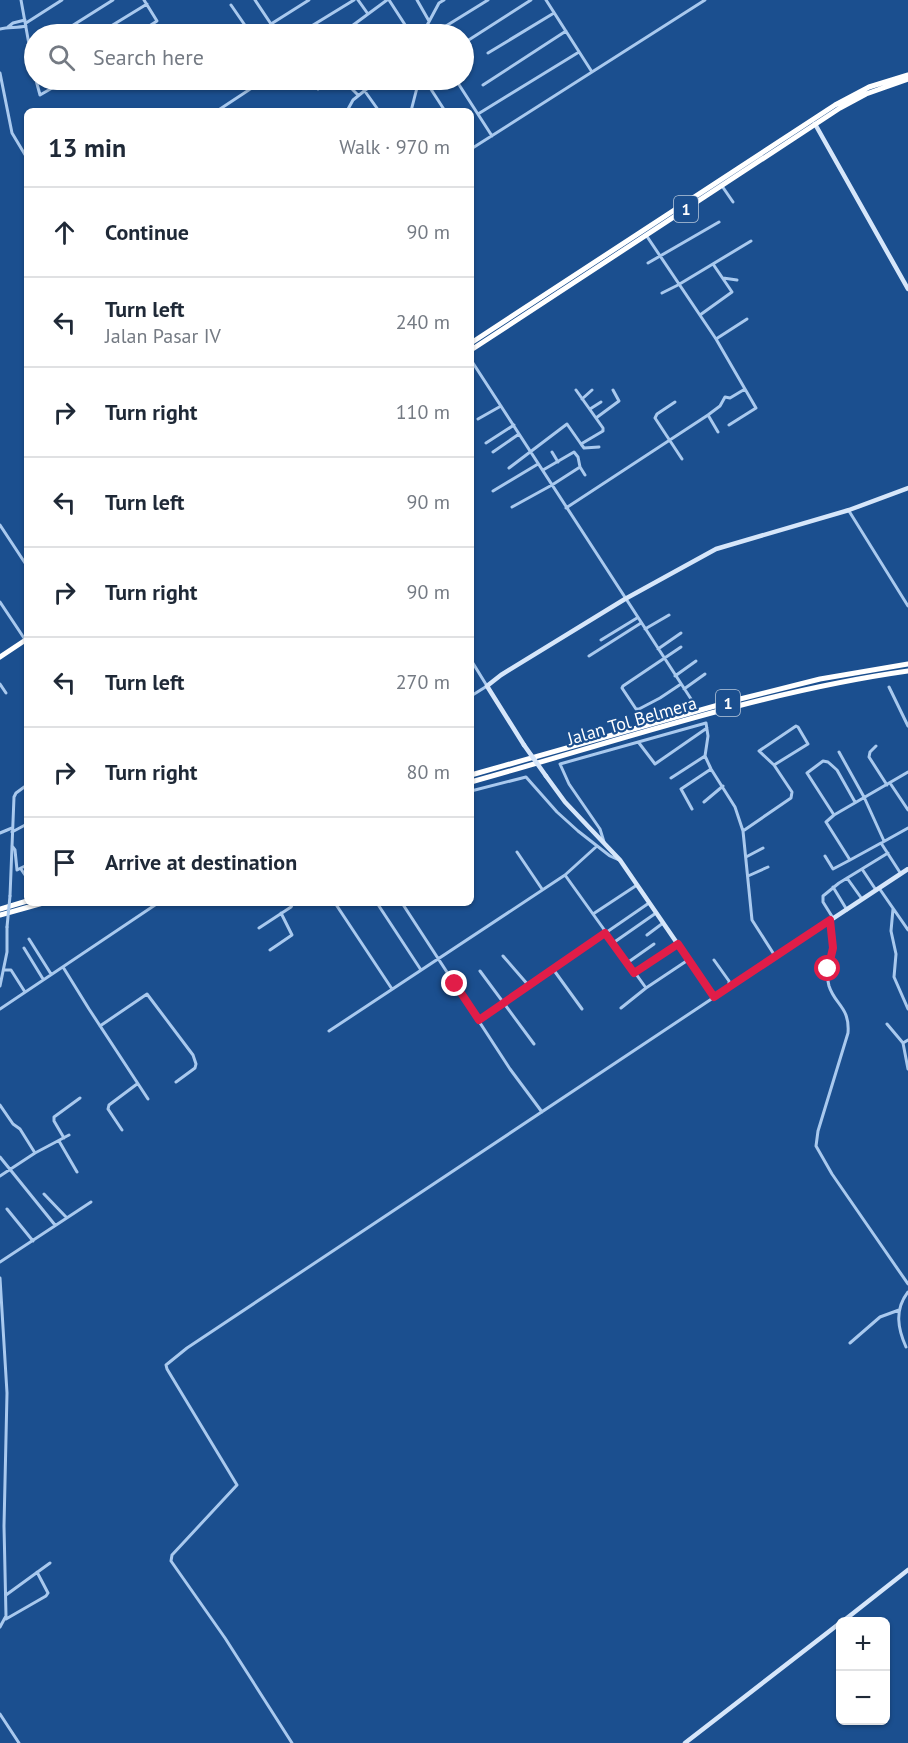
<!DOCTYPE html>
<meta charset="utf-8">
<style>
:root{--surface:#fff;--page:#f2f2f3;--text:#1f2937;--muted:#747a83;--line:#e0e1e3}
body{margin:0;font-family:"PT Sans",sans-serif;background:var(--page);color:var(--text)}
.controls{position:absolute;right:18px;bottom:18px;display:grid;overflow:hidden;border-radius:9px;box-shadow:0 2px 4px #0004}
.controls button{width:54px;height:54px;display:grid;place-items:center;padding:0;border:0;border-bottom:2px solid var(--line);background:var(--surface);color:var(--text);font:30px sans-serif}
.stop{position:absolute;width:18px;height:18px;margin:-14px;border:4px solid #e11d48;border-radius:50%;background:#fff}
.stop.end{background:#e11d48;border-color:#fff;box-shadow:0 2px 6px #0008}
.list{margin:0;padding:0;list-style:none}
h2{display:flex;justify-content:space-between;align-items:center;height:78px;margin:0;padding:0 24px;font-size:26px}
h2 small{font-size:20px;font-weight:400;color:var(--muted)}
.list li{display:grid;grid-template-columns:39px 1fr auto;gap:18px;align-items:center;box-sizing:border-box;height:90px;padding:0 24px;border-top:2px solid var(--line)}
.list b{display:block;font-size:22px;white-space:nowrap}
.list p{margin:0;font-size:20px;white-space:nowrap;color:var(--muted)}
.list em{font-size:20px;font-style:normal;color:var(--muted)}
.icon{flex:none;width:33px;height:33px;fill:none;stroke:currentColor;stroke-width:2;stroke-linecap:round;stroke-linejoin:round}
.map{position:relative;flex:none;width:908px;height:1743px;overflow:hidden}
.search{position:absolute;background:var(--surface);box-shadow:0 2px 4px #0004;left:24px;top:24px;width:450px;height:66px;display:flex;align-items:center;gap:15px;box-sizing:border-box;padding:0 21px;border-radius:33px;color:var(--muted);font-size:22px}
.panel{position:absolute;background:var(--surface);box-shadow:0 2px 4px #0004;left:24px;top:108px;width:450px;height:798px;border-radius:9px}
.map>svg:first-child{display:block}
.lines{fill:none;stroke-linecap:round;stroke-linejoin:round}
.street{stroke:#a9c9ee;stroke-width:3}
.secondary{stroke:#d6e6fa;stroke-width:4.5}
.highway{stroke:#fff;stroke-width:5}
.street-bridge{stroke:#a9c9ee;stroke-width:3}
.secondary-bridge{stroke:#d6e6fa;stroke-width:4.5}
.route{stroke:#e11d48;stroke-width:8}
.labels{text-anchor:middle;stroke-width:4.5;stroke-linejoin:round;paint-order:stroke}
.shield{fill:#1b4f8f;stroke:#bbcadd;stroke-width:1.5}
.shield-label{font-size:16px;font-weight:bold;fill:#fff}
.street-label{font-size:18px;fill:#fff;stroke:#1b4f8f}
</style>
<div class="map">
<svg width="908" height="1743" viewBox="0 0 908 1743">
<rect width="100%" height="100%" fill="#1b4f8f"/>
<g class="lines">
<!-- street -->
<path class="street" d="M21,0L34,72
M255,0L271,24L309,0
M358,0L368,14
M389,0L411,34
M417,0L429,21
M546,0L592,72
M231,5L251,34
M26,23L62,0
M75,24L82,34
M8,27L13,23L25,20
M379,27L383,34
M352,28L358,34
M0,29C9,27 17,28 26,26
M305,30L354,0
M424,31L439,3L444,0
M59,34L113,0
M98,34L147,4
M137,34L157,21L144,0
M341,34L387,0
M418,34L424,31L427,34
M433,34L488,0
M464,43L531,0
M488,53L554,13
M0,73L12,133L27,158
M36,80L40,95L66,80
M247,80L252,88
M309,80L318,89
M343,80L358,95
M425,80L445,111
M456,80L492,136
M483,85L566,31
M364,90L379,111
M217,111L264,80
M347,111L353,100L378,80
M411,111L419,80
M478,114L579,52
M471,149L705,0
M722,186L733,202
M646,235L716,339L756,408L729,425
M648,263L719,222
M723,278L737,280
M662,293L678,285L751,241
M700,315L732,292L713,264
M716,339L747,319
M471,360L693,702
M582,399L592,390
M675,402L657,414L655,418L682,459
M590,409L601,402
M708,415L718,432
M596,418L619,401L613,390
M478,419L501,406
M486,443L514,425
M581,444L584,448L599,447
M493,452L519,434
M552,452L558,462
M580,467L585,475
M509,468L567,424L581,444L603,431V428L576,390
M493,491L538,464
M512,507L552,485L580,467L578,457L574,452L543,470
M566,508L708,415L720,406L725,397L730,398L745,389
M849,511L908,606
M0,525L27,566
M0,602L24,638
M645,629L669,615
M601,640L637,618
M658,649L681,633
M589,656L641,623
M471,660L487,686L471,696
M675,676L696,661
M0,684L6,693
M681,684L660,698L639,709H636L622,688L623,686L681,647
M889,687L908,726
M684,689L705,674
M639,743L655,764L707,728
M876,746L870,752L869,757L887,785
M839,752L864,797L884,841
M774,765L759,751L796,726L798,727L808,744L774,765L792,792L791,798L743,831L752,920L775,956
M671,778L705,756
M890,783L908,810
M471,791L526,777L557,812L578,831L610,856L619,860
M704,802L723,786
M692,809L681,789L711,769
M834,815L807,773L823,761L828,762L837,770L855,802
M12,832L27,824
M0,833L12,828
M604,842L600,829L569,784L560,764L706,723L708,736L705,756L711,769L735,807L743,831
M883,842L908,828
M12,846L15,850L17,870L27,865
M517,852L542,889
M825,856L833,869L850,860
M746,857L763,848
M21,869L27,878
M862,869L876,890
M901,874L881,843L850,860L826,822L834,815L908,772
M565,875L646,988L688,960
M748,876L768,867
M847,878L862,899
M833,887L847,910
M879,888L908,930
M10,896L14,797L16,793L27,785
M335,903L392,989
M377,903L421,970
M402,903L510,1069L542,1112
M893,909L891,931L896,954L894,977L908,1009
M593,914L637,885
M833,918L823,902V896L839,883L888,853
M830,920C832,929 834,939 833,948C832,961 825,972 829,986C835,1005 850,1007 848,1033L818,1131L816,1146L832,1174L908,1284
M259,928L291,907L293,903
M647,935L663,923
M29,939L51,974
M613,943L656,913
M24,948L43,979
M270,950L292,935L281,913
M503,956L529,986
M714,960L729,981V987
M627,963L654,944
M63,967L89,1009L148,1099
M553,969L582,1009
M4,970H11L25,992
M480,971L534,1044
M634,973L678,944
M0,986L7,952V927
M621,1008L646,988
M0,1009L158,903
M479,1020L649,903
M887,1024L903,1043L908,1069
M100,1026L147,994L193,1055L196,1064L195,1068L176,1082
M329,1031L565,875L597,846
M903,1043L908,1040
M0,1105L13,1124L20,1129L35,1153L69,1135
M122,1130L108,1109L109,1105L137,1084
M64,1138L54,1121V1117L80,1098
M59,1141L77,1172
M0,1157L55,1225
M0,1176L35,1153
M44,1194L66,1217
M7,1209L33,1241
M0,1262L91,1202
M0,1278L7,1393L4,1526L6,1616L0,1627
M850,1343L880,1317L899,1310
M906,1347C898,1329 894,1310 908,1292
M6,1595L50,1563
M6,1619L46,1596L48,1593L37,1572
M0,1714L19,1743
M292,1743L225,1638L171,1561L172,1555L237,1485L167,1369L166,1365L187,1348L713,998"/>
<!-- secondary -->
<path class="secondary" d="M815,124L908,289
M524,745L487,686L501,675L625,599L716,549L849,510L908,488
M546,776L565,802L620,860L714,997L908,869
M842,1622L908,1570
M685,1743L840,1623"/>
<!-- highway -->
<path class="highway" d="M471,343L835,105L869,87L908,75
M471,350L840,108L866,94L908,79
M0,657L27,639
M471,775L736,700L820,679L908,664
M471,782C615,742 759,692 908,671
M0,909L27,901
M0,915L43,903"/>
<!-- street-bridge -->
<path class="street-bridge" d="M7,927L10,896"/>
<!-- secondary-bridge -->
<path class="secondary-bridge" d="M524,745L546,776"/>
</g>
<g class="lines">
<!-- route -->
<path class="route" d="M455,984L479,1020L605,933L634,973L678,944L714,997L830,920L833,948L828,969"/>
</g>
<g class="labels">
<!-- shield labels -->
<g class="shield">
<rect x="674" y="196" width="24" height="26" rx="4.5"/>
<rect x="716" y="690" width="24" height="26" rx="4.5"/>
</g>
<g class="shield-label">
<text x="686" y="215">1</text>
<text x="728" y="709">1</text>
</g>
<!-- street labels -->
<g class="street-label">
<text transform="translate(632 721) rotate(-16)" y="6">Jalan Tol Belmera</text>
</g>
</g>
</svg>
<div class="controls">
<button>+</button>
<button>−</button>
</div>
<div class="stop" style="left:828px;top:969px"></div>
<div class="stop end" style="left:455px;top:984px"></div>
<div class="search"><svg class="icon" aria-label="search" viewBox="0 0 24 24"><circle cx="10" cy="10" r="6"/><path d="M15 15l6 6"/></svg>Search here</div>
<section class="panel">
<h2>13 min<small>Walk · 970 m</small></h2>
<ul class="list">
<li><svg class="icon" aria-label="ahead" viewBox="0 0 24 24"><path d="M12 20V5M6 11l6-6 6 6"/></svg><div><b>Continue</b></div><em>90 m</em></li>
<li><svg class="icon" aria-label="left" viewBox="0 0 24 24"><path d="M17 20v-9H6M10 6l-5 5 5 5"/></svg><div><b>Turn left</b><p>Jalan Pasar IV</p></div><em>240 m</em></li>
<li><svg class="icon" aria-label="right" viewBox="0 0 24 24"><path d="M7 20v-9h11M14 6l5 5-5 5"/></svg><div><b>Turn right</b></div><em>110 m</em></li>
<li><svg class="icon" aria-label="left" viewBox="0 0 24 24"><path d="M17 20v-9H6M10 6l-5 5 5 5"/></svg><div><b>Turn left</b></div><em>90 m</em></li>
<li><svg class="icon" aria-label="right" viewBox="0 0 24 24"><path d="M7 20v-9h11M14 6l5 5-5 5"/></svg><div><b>Turn right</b></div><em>90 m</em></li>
<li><svg class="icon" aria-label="left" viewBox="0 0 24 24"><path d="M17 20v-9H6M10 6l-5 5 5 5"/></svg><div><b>Turn left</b></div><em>270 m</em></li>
<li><svg class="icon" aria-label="right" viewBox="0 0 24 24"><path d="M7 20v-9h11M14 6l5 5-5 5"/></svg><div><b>Turn right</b></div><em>80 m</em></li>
<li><svg class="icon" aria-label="arrive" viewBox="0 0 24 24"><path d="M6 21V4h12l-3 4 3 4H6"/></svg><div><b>Arrive at destination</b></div></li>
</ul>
</section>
</div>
